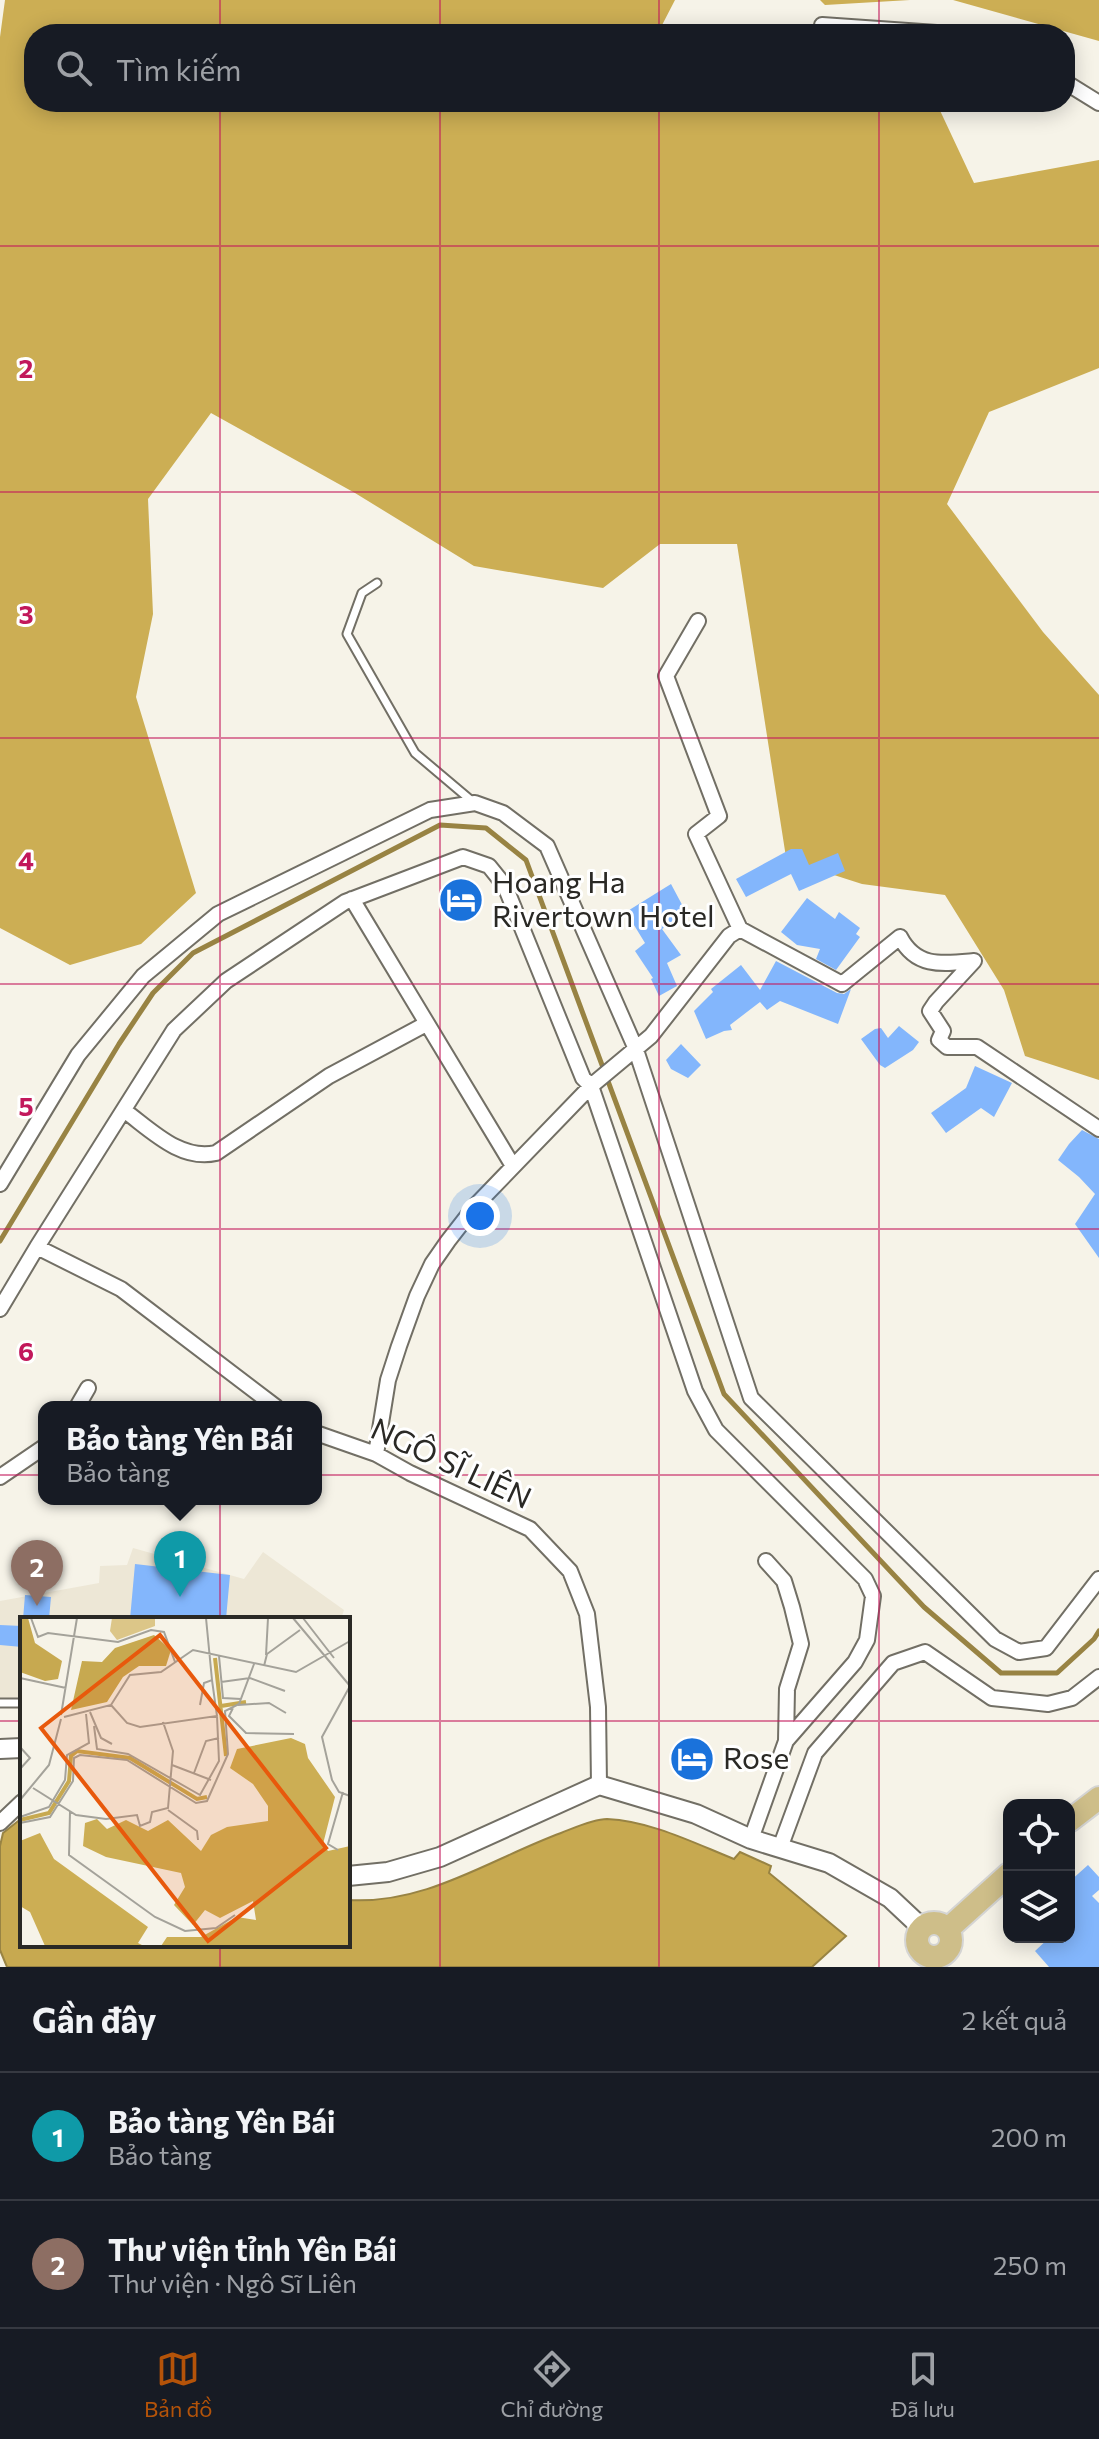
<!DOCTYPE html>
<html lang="vi">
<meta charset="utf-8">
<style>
:root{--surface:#171b24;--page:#20242c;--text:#f1f3f6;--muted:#9ea1a6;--line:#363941;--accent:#b45309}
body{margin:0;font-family:Commissioner,sans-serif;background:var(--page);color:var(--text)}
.controls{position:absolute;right:24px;bottom:24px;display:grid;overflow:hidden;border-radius:16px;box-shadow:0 4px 20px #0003}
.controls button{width:72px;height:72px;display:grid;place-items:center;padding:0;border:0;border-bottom:2px solid var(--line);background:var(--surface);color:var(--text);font:40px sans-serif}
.you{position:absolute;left:480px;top:1216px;width:28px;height:28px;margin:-20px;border:6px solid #fff;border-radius:50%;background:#1a73e8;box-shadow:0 0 0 12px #1a73e833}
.badge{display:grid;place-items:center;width:52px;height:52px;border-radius:50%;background:var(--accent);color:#fff;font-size:26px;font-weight:700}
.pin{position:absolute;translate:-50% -66px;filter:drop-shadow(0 2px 4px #0008)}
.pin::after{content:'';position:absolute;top:42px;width:28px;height:24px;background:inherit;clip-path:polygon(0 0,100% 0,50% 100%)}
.popup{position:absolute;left:38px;top:1401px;width:284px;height:104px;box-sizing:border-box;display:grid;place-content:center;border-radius:16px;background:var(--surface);filter:drop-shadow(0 2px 6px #0005);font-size:26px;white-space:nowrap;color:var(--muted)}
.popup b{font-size:30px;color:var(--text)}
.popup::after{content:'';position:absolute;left:50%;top:100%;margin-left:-16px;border:16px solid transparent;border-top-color:var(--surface)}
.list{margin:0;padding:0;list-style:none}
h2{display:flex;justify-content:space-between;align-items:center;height:104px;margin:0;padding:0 32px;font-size:34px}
h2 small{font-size:26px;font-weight:400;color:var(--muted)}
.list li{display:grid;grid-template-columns:52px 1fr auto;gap:24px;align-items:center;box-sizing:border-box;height:128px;padding:0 32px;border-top:2px solid var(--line)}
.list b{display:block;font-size:30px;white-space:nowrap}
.list p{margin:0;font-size:26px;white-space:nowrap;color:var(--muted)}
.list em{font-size:26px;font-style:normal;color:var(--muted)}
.icon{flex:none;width:44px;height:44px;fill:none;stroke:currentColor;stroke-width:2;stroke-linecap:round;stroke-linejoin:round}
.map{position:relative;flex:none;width:1099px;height:1967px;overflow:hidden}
.search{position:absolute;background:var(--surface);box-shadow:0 4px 20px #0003;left:24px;right:24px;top:24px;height:88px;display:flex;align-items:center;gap:20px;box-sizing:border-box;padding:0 28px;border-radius:32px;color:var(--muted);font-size:30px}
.sheet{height:360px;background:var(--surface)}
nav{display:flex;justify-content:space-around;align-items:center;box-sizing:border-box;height:112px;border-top:2px solid var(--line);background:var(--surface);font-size:22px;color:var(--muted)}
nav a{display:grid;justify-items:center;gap:4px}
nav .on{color:var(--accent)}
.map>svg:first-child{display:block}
.built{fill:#ede7d6}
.forest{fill:#ccae54}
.water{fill:#c7a950;stroke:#988343;stroke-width:2}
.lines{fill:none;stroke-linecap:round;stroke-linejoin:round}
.stream{stroke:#988343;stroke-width:5}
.building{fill:#83b6fc}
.service-casing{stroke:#726f65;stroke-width:11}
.minor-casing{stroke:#726f65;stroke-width:18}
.tertiary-casing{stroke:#726f65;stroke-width:22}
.primary-casing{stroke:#d4d4d3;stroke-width:26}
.service{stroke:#fff;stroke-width:7}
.minor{stroke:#fff;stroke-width:14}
.tertiary{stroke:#fff;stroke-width:18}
.primary{stroke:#cebe89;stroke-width:22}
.grid{fill:none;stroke:#c2185b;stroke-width:2;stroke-opacity:0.55}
.labels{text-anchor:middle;stroke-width:6;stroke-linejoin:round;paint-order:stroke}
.poi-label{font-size:30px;fill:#2a2925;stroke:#fff;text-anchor:start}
.street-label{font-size:30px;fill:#2a2925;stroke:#fff}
.inset-river{fill:none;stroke:#c7a950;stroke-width:4}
.inset-road{fill:none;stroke:#a4a29a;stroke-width:2}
.view{fill:#e8590c;fill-opacity:0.15;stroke:#e8590c;stroke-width:4}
.inset-edge{fill:none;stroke:#2a2925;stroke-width:4}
.grid-label{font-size:26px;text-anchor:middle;font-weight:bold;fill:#c2185b;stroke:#fff;stroke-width:6;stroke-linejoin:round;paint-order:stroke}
</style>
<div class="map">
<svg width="1099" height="1967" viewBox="0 0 1099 1967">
<rect width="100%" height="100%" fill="#f6f3e8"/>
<!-- built -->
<path class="built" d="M133,1548L244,1579L263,1552L344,1610L341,1619H22V1700L0,1698V1601L99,1583L100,1566L127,1565Z"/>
<!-- forest -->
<path class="forest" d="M5,0H675L660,29L672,34H34V102H936L974,183L1099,160V368L989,412L947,504L1043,632L1099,695V1080L1025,1056L1004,990L945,895L862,884L834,875L788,870L737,544H660L603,588L474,566L355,493L211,413L148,499L153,614L136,697L196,893L141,944L70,965L0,928V37Z
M820,0H910L825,5Z
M953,0H1099V41Z"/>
<!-- water -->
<path class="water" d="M22,1818V1945H348V1900C426,1905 490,1859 561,1833C574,1828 593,1819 607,1819C651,1821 694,1843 734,1859L740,1852L771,1866L769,1873L846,1936L812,1967H7L0,1950V1846L3,1833Z"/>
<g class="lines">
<!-- stream -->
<path class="stream" d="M0,1241L119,1044L153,993L193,953L440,825L486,828L526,860L724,1394L924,1607L1001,1673H1057L1094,1639L1099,1631"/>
</g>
<!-- building -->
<path class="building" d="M791,849H802L809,865L838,853L845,871L799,891L791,874L746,897L736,879Z
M671,884L687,914L662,929L681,955L667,963L677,986L659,996L651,979L653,978L635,951L645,943L626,912Z
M807,898L835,919L839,912L860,928L856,934L860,937L836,970L816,959L820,949L797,945L781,932Z
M776,961L837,993L844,994L851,989L838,1024L780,1001L767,1010L760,1002L730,1025L732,1030L724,1031L706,1039L694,1011L713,992L711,989L741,965L760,990Z
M899,1026L919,1042L913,1050L885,1068L880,1065L861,1039L875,1029L881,1028L888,1038Z
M681,1044L701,1065L688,1078L671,1069L666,1060Z
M975,1066L1012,1083L994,1117L981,1108L946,1133L931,1113L966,1088Z
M1082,1130L1099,1139V1258L1075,1224L1095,1194L1079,1177L1058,1160L1069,1144Z
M135,1564L230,1575L226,1619H130Z
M25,1595L51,1597L49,1619H23Z
M0,1625L22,1626V1647L0,1645Z
M1088,1865L1099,1877V1890L1092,1896L1099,1903V1967H1049L1035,1951L1050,1937H1069V1882Z"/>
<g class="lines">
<!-- service casing -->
<g class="service-casing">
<path id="service" d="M377,583L362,593L347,634L415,753L473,802
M0,1703H22"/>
</g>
<!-- minor casing -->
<g class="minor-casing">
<path id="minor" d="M822,25L951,34
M1065,82L1099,103
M698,621L666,676L719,816L696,834L740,929
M352,899L513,1166
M125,1111C152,1131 181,1161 216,1153L329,1076L426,1024
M0,1184L78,1055L143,976L218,914L430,810L475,803L503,813L547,846L635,1047L751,1398L995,1639L1019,1652L1046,1648L1099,1579
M37,1247L174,1030L226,981L345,902L463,857L489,866L505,886L583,1078L591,1086L695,1391L716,1430L865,1579L873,1596L867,1640L855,1662L786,1741
M0,1309L37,1247L121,1289L276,1407
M77,1407L88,1388
M316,1433L376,1454L410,1473L530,1529L570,1571L587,1614L598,1707L599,1785
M376,1454L388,1380L399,1346L417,1296L432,1264L448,1241L476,1205L591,1086L651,1036L729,936L740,929L842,984L900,937C916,968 942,964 974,961L936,1002L930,1011L943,1031L939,1040L947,1047H977L1099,1129
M0,1477L44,1447
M0,1823L22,1802
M751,1839L786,1741L787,1689L801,1644L792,1607L784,1581L766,1561
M780,1848L815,1753L893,1663L925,1652L992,1698L1048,1704L1072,1698L1099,1677"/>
</g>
<!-- tertiary casing -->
<g class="tertiary-casing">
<path id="tertiary" d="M0,1749L22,1748
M348,1876L388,1872L440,1857L599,1785L696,1814L751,1839L829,1863L890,1898L922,1928"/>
</g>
<!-- primary casing -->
<g class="primary-casing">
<path id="primary" d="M1069,1821L1099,1798
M917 1940a17 17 0 1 1 34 0a17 17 0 1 1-34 0Z
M948,1929L1009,1874"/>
</g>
<!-- service -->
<use href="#service" class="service"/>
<!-- minor -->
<use href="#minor" class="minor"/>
<!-- tertiary -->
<use href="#tertiary" class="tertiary"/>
<!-- primary -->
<use href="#primary" class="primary"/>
</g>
<!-- grid -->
<path class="grid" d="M220,0V34M440,0V34M659,0V34M879,0V34M220,102V1619M440,102V1967M659,102V1967M879,102V1967M0,246H1099M0,492H1099M0,738H1099M0,984H1099M0,1229H1099M0,1475H1099M0,1721H22M348,1721H1099M220,1945V1967"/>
<!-- icons -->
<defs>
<g id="hotel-disc" transform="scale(2.3)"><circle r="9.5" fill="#1a72db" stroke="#fff"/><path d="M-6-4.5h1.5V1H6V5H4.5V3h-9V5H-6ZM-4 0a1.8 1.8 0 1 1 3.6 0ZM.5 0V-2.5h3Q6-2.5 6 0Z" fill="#fff"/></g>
</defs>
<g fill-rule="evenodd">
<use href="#hotel-disc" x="461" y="900"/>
<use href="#hotel-disc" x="692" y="1759"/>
</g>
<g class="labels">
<!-- poi labels -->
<g class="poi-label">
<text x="492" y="893">Hoang Ha<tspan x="492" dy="34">Rivertown Hotel</tspan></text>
<text x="723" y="1769">Rose</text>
</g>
<!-- street labels -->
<g class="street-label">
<text transform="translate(451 1464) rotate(25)" y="10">NGÔ SĨ LIÊN</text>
</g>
</g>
<!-- overview -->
<g transform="translate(20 1617)">
<rect width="330" height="330" fill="#f6f3e8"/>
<path d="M92,1H135V9L97,23L90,14Z" fill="#dcc688"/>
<path d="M271,121L285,127L288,141L315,180L303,227L308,234L330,229V329H141L147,320H181L217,300L236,303L233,284L200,301L185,293L173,308L154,288L165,270L161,256L86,240L63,229L65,206L77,202L87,212L106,203L128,214L148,203L181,234L191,218L207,210L248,204V189L233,167L210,151L217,132ZM20,216L34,242L128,310L118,326L124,329H25L10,295L0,289V224Z" fill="#ccae54"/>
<path d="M0,1H8L15,26L42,44L38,62L25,64L0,55ZM134,18L151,33L146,49H119L103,60L87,85L51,93L62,44L82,45L95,31Z" fill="#c7a950"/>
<path class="inset-river" d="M195,41L206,139M201,89L226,85M0,203L29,196L49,164L51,139L57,134L110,141L177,182L187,180"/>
<path class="inset-road" d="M11,1L18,20L28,16L98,25L131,13L144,15L155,45M186,1L192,63M273,1L330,69M283,1L314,41M246,38L248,1M199,39L203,81L221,82M244,49L247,37L280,13M0,61L46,71M201,65L230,61L265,74M330,69L302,120L312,163L319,175L330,179M91,88L107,106L120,110L197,99L192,63L184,66L180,88M218,88L249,86L266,96M213,91L209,99L226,116L274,117M70,95L81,121L92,127M41,98L57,1M44,100L91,88L110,58L141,55L173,33L276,55L330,24M74,109L77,132L108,137L180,178L199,144L197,99M0,130L10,141L0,152M152,148L191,163M174,156L186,124L199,121M13,171L56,198L86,202L117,198L120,209L130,205L132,195L148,191L153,134L143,105M0,183L29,148L41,102M148,193L177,214L178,223M50,195L49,238L135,300L165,314L196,311L215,298M0,200L29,190L45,163L47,138L69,126L66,97M0,206L30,200L53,164L54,141L60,138L107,143L176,186L187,184L208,137L205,94L219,87L234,47M318,233L308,227L323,175"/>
<path class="view" d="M140,18L306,231L188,324L21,111Z"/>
<rect width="330" height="330" class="inset-edge"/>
</g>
<g class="grid-label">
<text x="26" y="378">2</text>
<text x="26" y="624">3</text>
<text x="26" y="870">4</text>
<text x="26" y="1116">5</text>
<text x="26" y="1361">6</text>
</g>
</svg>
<div class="controls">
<button><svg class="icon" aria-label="locate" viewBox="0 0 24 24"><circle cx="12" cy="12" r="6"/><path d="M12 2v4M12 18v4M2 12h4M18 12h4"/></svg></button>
<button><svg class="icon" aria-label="layers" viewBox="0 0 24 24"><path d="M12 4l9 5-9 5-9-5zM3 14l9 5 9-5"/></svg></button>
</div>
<div class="you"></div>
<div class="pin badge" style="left:180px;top:1597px;background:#0f9aa8">1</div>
<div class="popup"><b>Bảo tàng Yên Bái</b>Bảo tàng</div>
<div class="pin badge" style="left:37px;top:1606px;background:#8d6e63">2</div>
<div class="search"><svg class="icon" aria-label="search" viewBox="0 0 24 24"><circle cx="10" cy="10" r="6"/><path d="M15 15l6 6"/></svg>Tìm kiếm</div>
</div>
<section class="sheet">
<h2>Gần đây<small>2 kết quả</small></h2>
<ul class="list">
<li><span class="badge" style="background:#0f9aa8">1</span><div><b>Bảo tàng Yên Bái</b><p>Bảo tàng</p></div><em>200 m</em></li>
<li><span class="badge" style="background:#8d6e63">2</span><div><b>Thư viện tỉnh Yên Bái</b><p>Thư viện · Ngô Sĩ Liên</p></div><em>250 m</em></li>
</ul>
</section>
<nav>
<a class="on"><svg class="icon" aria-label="map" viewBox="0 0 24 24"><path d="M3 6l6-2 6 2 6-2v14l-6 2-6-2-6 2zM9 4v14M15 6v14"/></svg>Bản đồ</a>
<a><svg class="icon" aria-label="directions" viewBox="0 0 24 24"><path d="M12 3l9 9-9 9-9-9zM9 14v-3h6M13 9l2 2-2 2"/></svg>Chỉ đường</a>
<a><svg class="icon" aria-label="saved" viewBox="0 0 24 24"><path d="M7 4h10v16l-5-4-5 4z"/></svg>Đã lưu</a>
</nav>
